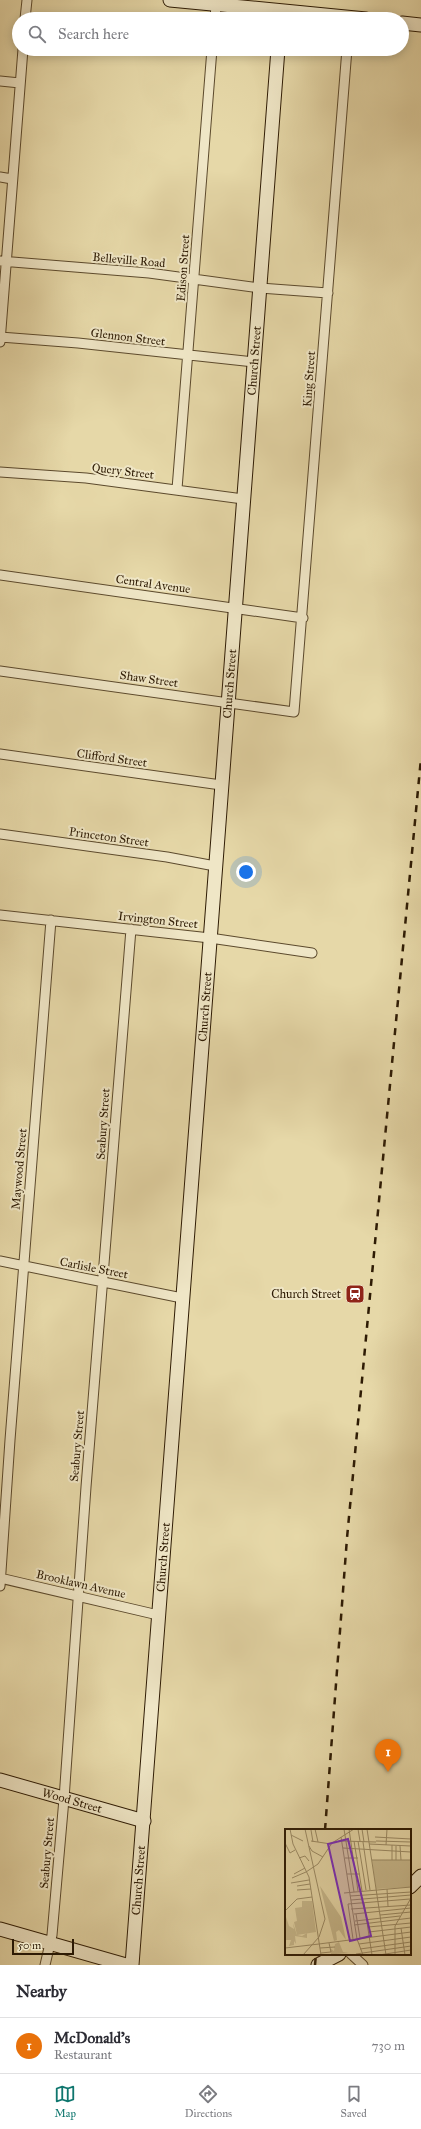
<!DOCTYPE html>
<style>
:root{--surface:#fff;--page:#f7f7f7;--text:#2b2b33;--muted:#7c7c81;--line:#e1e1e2;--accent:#0f766e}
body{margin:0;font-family:"IM FELL Great Primer",serif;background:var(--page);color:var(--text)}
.scale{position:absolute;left:12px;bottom:10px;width:62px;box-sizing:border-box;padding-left:4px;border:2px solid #2e1b04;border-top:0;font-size:11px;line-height:14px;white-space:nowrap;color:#2e1b04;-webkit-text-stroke:3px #efe6c6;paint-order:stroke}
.you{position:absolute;left:246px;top:872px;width:14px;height:14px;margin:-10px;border:3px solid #fff;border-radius:50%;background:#1a73e8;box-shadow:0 0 0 6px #1a73e833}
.badge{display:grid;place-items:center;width:26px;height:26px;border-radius:50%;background:var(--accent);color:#fff;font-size:13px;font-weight:700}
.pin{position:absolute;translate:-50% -33px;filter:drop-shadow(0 1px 2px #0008)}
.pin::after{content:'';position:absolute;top:21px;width:14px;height:12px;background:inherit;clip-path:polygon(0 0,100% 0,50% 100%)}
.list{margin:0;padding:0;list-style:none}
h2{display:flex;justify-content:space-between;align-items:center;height:52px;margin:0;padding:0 16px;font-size:17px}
h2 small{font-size:13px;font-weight:400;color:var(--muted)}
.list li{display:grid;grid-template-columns:26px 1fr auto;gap:12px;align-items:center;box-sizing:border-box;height:56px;padding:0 16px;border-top:1px solid var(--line)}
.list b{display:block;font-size:15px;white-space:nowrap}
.list p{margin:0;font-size:13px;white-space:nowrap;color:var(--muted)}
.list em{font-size:13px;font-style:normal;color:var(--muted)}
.icon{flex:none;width:22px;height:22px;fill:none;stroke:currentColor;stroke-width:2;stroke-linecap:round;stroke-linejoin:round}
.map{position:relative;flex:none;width:421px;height:1965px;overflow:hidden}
.search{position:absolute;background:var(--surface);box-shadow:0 2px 10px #0003;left:12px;right:12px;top:12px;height:44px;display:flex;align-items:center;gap:10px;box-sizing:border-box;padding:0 14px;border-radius:22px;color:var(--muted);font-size:15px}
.sheet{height:108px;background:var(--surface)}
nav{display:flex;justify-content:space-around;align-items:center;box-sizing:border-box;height:56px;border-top:1px solid var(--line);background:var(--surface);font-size:11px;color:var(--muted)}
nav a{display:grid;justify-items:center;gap:2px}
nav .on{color:var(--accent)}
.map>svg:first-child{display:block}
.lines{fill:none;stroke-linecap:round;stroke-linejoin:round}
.street-casing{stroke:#5c4a2d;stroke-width:11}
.secondary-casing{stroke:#2e1b04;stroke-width:15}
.street{stroke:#efe6c6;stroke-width:9}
.secondary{stroke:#efe6c6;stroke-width:13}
.rail{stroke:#2e1b04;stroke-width:2.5;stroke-dasharray:7 7;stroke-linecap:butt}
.labels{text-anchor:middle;stroke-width:4;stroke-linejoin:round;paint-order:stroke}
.street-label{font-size:12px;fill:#2e1b04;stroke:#efe6c6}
.poi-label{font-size:12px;fill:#2e1b04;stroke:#efe6c6;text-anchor:end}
.inset-road{fill:none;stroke:#9c8c66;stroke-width:1}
.view{fill:#7b2cbf;fill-opacity:0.15;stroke:#7b2cbf;stroke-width:2}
.inset-edge{fill:none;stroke:#2e1b04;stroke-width:2}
</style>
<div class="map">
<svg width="421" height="1965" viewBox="0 0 421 1965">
<rect width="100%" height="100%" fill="#e6d8a8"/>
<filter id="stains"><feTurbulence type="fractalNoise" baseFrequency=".005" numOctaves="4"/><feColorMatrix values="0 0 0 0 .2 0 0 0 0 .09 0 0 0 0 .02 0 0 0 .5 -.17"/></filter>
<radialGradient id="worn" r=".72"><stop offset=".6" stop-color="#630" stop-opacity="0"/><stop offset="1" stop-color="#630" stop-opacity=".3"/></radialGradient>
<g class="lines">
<!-- street casing -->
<g class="street-casing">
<path id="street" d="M25,19L27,0
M215,19L216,5
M0,81L20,83
M0,177L12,179
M0,261L149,273L260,288L328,293
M0,337L78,343L254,362
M0,342L23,49
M0,472L86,478L243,499
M177,489L212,49
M0,575L303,618
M0,671L294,712L347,49
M0,754L221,785
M0,834L167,857L215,866
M0,915L210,938L312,953
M0,1261L182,1298
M0,1578L158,1615
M0,1586L10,1440L51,920
M351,1954L363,1965
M45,1965L52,1935L64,1799L86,1487L131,929"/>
</g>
<!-- secondary casing -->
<g class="secondary-casing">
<g id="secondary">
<path d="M170,0L366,19"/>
<path d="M402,23L421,25"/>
<path id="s1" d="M0,1780L144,1821"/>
<path d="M410,1887L421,1876"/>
<path d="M0,1929L126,1965"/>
<path id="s2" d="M132,1965L278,49"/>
<path d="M318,1965L339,1954"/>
</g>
</g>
<!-- street -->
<use href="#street" class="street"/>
<!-- secondary -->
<use href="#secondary" class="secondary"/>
<!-- rail -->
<path class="rail" d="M325,1830L347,1538L421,758
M315,1965L316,1954"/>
</g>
<!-- icons -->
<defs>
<g id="station-square" transform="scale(1)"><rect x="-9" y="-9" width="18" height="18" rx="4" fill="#8f2418" stroke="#efe6c6"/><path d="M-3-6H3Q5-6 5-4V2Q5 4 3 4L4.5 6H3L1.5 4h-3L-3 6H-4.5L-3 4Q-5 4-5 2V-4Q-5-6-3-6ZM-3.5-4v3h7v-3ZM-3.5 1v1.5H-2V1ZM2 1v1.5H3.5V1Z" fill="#fff"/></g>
</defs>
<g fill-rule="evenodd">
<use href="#station-square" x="355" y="1294"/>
</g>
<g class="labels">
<!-- street labels -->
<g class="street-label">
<text transform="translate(129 260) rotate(5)" y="4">Belleville Road</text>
<text transform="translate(183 268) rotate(-86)" y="4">Edison Street</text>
<text transform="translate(128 337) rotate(7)" y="4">Glennon Street</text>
<text dy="4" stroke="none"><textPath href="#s2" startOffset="1609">Church Street</textPath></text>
<text transform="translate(309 379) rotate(-86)" y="4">King Street</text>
<text transform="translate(123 471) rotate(7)" y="4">Query Street</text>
<text transform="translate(153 584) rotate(8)" y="4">Central Avenue</text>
<text transform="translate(149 679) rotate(8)" y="4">Shaw Street</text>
<text dy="4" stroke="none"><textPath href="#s2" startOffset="1285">Church Street</textPath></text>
<text transform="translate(112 758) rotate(8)" y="4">Clifford Street</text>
<text transform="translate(109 837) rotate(8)" y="4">Princeton Street</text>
<text transform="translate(158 920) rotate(6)" y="4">Irvington Street</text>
<text dy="4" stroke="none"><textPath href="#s2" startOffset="961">Church Street</textPath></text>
<text transform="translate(103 1124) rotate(-86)" y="4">Seabury Street</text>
<text transform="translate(19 1169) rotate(-85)" y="4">Maywood Street</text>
<text transform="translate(94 1268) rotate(11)" y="4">Carlisle Street</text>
<text transform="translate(77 1446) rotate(-85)" y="4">Seabury Street</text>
<text dy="4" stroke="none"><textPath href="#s2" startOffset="409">Church Street</textPath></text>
<text transform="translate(81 1584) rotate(13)" y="4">Brooklawn Avenue</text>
<text dy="4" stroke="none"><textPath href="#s1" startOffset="75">Wood Street</textPath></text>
<text transform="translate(47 1853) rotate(-85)" y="4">Seabury Street</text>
<text dy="4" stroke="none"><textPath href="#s2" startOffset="85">Church Street</textPath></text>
</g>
<!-- poi labels -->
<g class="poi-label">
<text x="341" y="1298">Church Street</text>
</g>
</g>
<!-- overview -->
<g transform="translate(285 1829)">
<rect width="126" height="126" fill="#e6d8a8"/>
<path d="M54,113L58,123L64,124L39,126L46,125V120L49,122L50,115Z" fill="#c7b88c"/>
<path d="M35,57L56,88L61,111L54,101L51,103L52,111L49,112ZM0,85L4,97L9,100L8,94L12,106L17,107L22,104V109L10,107L11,115L9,112V116L4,117L6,111H0Z" fill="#c7b88c"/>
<path d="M17,72H27L31,103L12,106L9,93L12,92L10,79L17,78Z" fill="#c7b88c"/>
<path d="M87,31H126V58L91,60Z" fill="#c7b88c"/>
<path class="inset-road" d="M5,0L8,15L24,48L36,126M30,0L33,13M59,0L69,63M64,0L73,62M73,0L75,12M77,0L79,13M82,0L101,126M26,1L28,13M6,6L18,12M56,8L72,110L78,126M90,8L126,10M26,12L46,15M57,12L91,13M69,12L77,62M73,12L81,61M91,12L126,13M78,13L85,61M0,14L5,24L10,21M84,15L126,17M101,16L102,0M24,17L27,22L38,28M111,17V31M115,17L116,31M58,19L126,23M14,29L20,27L24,32M60,29H73M87,31H126M107,31V16M21,43L33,35L47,14L69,0M9,45L20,39M62,45H75M7,49L21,43M6,54L24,51M12,57L25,55M102,60L103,77M12,61L26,60M59,64L126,58M65,67L126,63M66,71L126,66M79,74L87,126M66,80L126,76M0,82L12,70L27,68M69,85L126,79M71,85L75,109M95,86L126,83M70,92L115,87M69,96L126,89M83,98L126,94M116,99L120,126M84,103L126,98M68,110L63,75L125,70M34,115L126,103M74,115L126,108M0,119L34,115M35,119L50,118M75,120L126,113M36,124L46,123L44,114M71,125L126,117M18,126L34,108L40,90L20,0M94,126L126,121M110,126V97L126,69"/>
<path class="view" d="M63,10L86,107L65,112L43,15Z"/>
<rect width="126" height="126" class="inset-edge"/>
</g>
<rect width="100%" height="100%" filter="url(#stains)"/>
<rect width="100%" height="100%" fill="url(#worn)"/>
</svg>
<div class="scale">50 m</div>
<div class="you"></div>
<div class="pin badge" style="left:388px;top:1772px;background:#e8710a">1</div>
<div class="search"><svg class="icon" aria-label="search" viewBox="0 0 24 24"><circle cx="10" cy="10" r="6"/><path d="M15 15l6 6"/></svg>Search here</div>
</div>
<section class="sheet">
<h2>Nearby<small></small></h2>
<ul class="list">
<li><span class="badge" style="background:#e8710a">1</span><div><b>McDonald's</b><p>Restaurant</p></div><em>730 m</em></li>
</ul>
</section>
<nav>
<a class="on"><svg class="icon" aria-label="map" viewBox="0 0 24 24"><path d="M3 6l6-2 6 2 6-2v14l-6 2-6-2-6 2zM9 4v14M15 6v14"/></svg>Map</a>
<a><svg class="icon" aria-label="directions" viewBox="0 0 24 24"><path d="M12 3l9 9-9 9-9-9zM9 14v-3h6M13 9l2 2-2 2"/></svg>Directions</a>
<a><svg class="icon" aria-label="saved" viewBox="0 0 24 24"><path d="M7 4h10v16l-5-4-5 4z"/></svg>Saved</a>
</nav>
